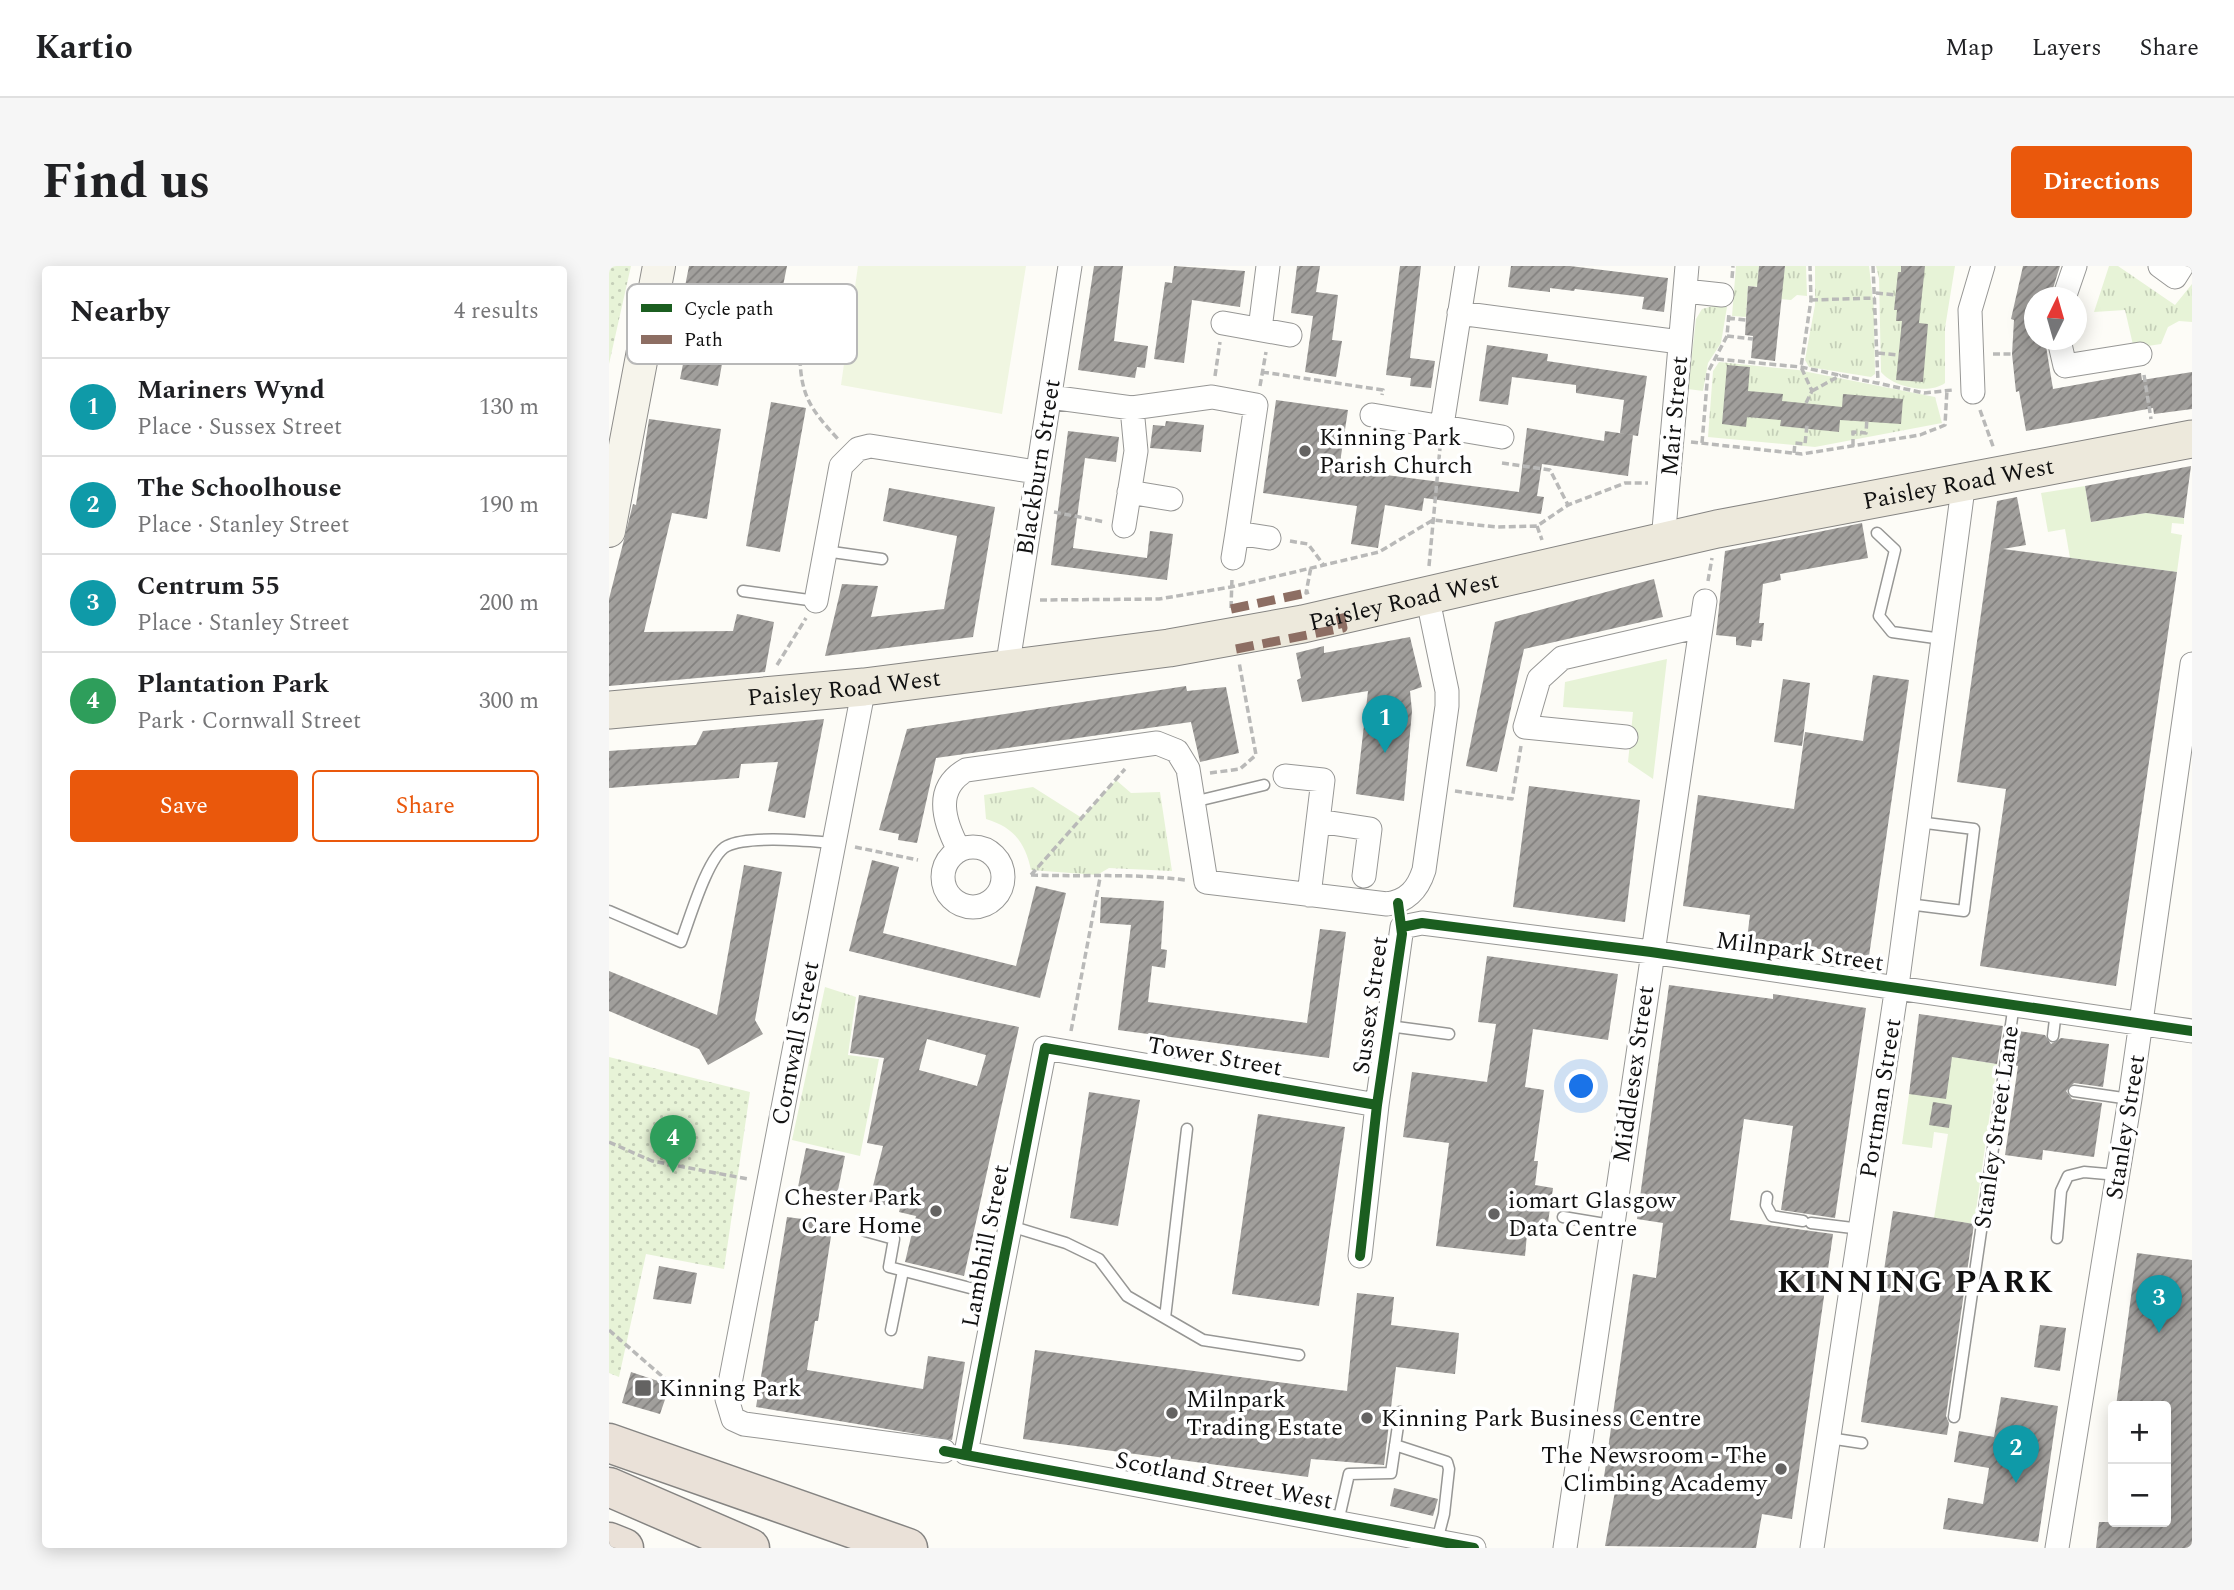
<!DOCTYPE html>
<meta charset="utf-8">
<style>
:root{--surface:#fff;--page:#f6f6f6;--text:#202124;--muted:#757577;--line:#e0e0e0;--accent:#ea580c}
body{margin:0;font-family:Spectral,serif;background:var(--page);color:var(--text)}
.controls{position:absolute;right:21px;bottom:21px;display:grid;overflow:hidden;border-radius:7px;box-shadow:0 4px 18px #0003}
.controls button{width:63px;height:63px;display:grid;place-items:center;padding:0;border:0;border-bottom:2px solid var(--line);background:var(--surface);color:var(--text);font:35px sans-serif}
.compass{position:absolute;left:1415px;top:21px;width:63px;height:63px;border-radius:50%;background:var(--surface);box-shadow:0 4px 18px #0003;rotate:5deg}
.you{position:absolute;left:973px;top:821px;width:24px;height:24px;margin:-18px;border:5px solid #fff;border-radius:50%;background:#1a73e8;box-shadow:0 0 0 10px #1a73e833}
.badge{display:grid;place-items:center;width:46px;height:46px;border-radius:50%;background:var(--accent);color:#fff;font-size:23px;font-weight:700}
.pin{position:absolute;translate:-50% -58px;filter:drop-shadow(0 2px 4px #0008)}
.pin::after{content:'';position:absolute;top:37px;width:24px;height:21px;background:inherit;clip-path:polygon(0 0,100% 0,50% 100%)}
.list{margin:0;padding:0;list-style:none}
h2{display:flex;justify-content:space-between;align-items:center;height:91px;margin:0;padding:0 28px;font-size:30px}
h2 small{font-size:23px;font-weight:400;color:var(--muted)}
.list li{display:grid;grid-template-columns:46px 1fr auto;gap:21px;align-items:center;box-sizing:border-box;height:98px;padding:0 28px;border-top:2px solid var(--line)}
.list b{display:block;font-size:26px;white-space:nowrap}
.list p{margin:0;font-size:23px;white-space:nowrap;color:var(--muted)}
.list em{font-size:23px;font-style:normal;color:var(--muted)}
.actions{display:flex;gap:14px;padding:21px 28px}
.actions a{flex:1;padding:16px 0;border:2px solid var(--accent);border-radius:7px;text-align:center;font-size:24px;color:var(--accent)}
.actions .main{background:var(--accent);color:#fff}
.map{position:relative;flex:none;width:1583px;height:1282px;overflow:hidden;border-radius:7px}
header{display:flex;align-items:center;gap:42px;box-sizing:border-box;height:98px;padding:0 35px;background:var(--surface);border-bottom:2px solid var(--line)}
header strong{font-size:33px}
nav{display:flex;gap:38px;margin-inline-start:auto;font-size:24px}
.intro{display:flex;align-items:center;justify-content:space-between;box-sizing:border-box;height:168px;padding:0 42px}
h1{margin:0;font-size:49px}
.button{padding:18px 32px;border-radius:7px;background:var(--accent);color:#fff;font-size:24px;font-weight:700}
main{display:flex;gap:42px;padding:0 42px}
aside{flex:1;background:var(--surface);border-radius:7px;box-shadow:0 4px 18px #0003}
.map>svg:first-child{display:block}
.grass{fill:url(#grass-tufts)}
.park{fill:url(#park-dots)}
.garden{fill:#e7f3d7}
.pitch{fill:#f0f6e1}
.building{fill:url(#building-hatch);fill-rule:evenodd}
.lines{fill:none;stroke-linecap:round;stroke-linejoin:round}
.lane-casing{stroke:#979795;stroke-width:13}
.street-casing{stroke:#979795;stroke-width:25}
.secondary-casing{stroke:#8e8d8b;stroke-width:34}
.primary-casing{stroke:#858482;stroke-width:39}
.highway-casing{stroke:#858482;stroke-width:41}
.path{stroke:#b9b9b8;stroke-width:3.5;stroke-dasharray:7 3.5;stroke-linecap:butt}
.lane{stroke:#fffffe;stroke-width:10}
.street{stroke:#fffffe;stroke-width:23}
.secondary{stroke:#f6f4eb;stroke-width:32}
.primary{stroke:#ede9dc;stroke-width:37}
.highway{stroke:#eae1d8;stroke-width:38}
.quiet{stroke:#8d6e63;stroke-width:9;stroke-dasharray:18 9;stroke-linecap:butt}
.cycleway-casing{stroke:#fff;stroke-width:15}
.cycleway{stroke:#1b5e20;stroke-width:10}
.poi-dot{fill:#646362;stroke:#fff;stroke-width:2.5}
.labels{text-anchor:middle;stroke-width:7;stroke-linejoin:round;paint-order:stroke}
.street-label{font-size:24px;fill:#111;stroke:#fff}
.poi-label{font-size:24px;fill:#111;stroke:#fff;text-anchor:start}
.district-label{font-size:32px;font-weight:bold;letter-spacing:2px;fill:#111;stroke:#fff}
.key{fill:#fff;stroke:#b8b8b8;stroke-width:2}
.key-label{font-size:19px;fill:#111}
</style>
<header>
<strong>Kartio</strong>
<nav><a>Map</a><a>Layers</a><a>Share</a></nav>
</header>
<div class="intro"><h1>Find us</h1><a class="button">Directions</a></div>
<main>
<aside>
<h2>Nearby<small>4 results</small></h2>
<ul class="list">
<li><span class="badge" style="background:#0f9aa8">1</span><div><b>Mariners Wynd</b><p>Place · Sussex Street</p></div><em>130 m</em></li>
<li><span class="badge" style="background:#0f9aa8">2</span><div><b>The Schoolhouse</b><p>Place · Stanley Street</p></div><em>190 m</em></li>
<li><span class="badge" style="background:#0f9aa8">3</span><div><b>Centrum 55</b><p>Place · Stanley Street</p></div><em>200 m</em></li>
<li><span class="badge" style="background:#2e9e5b">4</span><div><b>Plantation Park</b><p>Park · Cornwall Street</p></div><em>300 m</em></li>
</ul>
<div class="actions"><a class="main">Save</a><a>Share</a></div>
</aside>
<div class="map">
<svg width="1583" height="1282" viewBox="0 0 1583 1282">
<defs>
<pattern id="grass-tufts" width="24" height="20" patternUnits="userSpaceOnUse" patternTransform="scale(1.75)"><rect width="24" height="20" fill="#e7f3d7"/><path d="M3 7l-1-3M5 7V3M7 7l1-3M15 17l-1-3M17 17v-4M19 17l1-3" fill="none" stroke="#c5cfb8"/></pattern>
<pattern id="park-dots" width="8" height="8" patternUnits="userSpaceOnUse" patternTransform="scale(1.75)"><rect width="8" height="8" fill="#e7f3d7"/><path d="M2 2h.1M6 6h.1" fill="none" stroke="#c5cfb8" stroke-width="1.8" stroke-linecap="round"/></pattern>
<pattern id="building-hatch" width="6" height="6" patternUnits="userSpaceOnUse" patternTransform="scale(1.75)"><rect width="6" height="6" fill="#a19f9c"/><path d="M-1 1l2-2M0 6l6-6M5 7l2-2" fill="none" stroke="#82807e"/></pattern>
</defs>
<rect width="100%" height="100%" fill="#fdfcf7"/>
<!-- grass -->
<path class="grass" d="M1127,0H1150L1149,9L1152,10L1151,21L1139,20L1137,51L1123,50Z
M1176,0H1197L1198,30L1188,29L1182,34L1171,33Z
M1206,0H1260L1265,43L1266,108L1262,111L1200,101L1196,94L1206,39Z
M1267,0H1346L1336,62V117C1320,129 1284,121 1272,106L1270,12Z
M1500,0H1509L1566,39L1583,18V56L1570,55L1559,61L1552,78L1532,81L1524,79L1516,44L1485,46Z
M1104,40L1118,41L1112,77L1099,97L1094,125L1079,123L1087,53L1093,43Z
M1110,96L1189,104L1326,131L1333,157L1206,181L1099,171L1104,105Z
M507,514L522,527L551,526L563,605L500,602L488,609L422,604C416,576 404,561 377,553L375,529L424,521L473,552Z
M216,721L247,731L239,789L270,793L251,890L183,874Z"/>
<!-- park -->
<path class="park" d="M0,0H22L0,98Z
M0,791L141,826L115,1003L37,988L10,1111L0,1107Z"/>
<!-- garden -->
<path class="garden" d="M1476,220L1482,256L1537,247L1575,252V258L1563,257L1562,267L1573,269L1568,306L1461,292L1456,263L1439,266L1432,227Z
M1058,393L1044,513L1019,496L1024,446L954,441L956,416Z
M1343,791L1388,798L1365,958L1325,952L1339,868L1325,866L1323,882L1293,878L1300,828Z"/>
<!-- pitch -->
<path class="pitch" d="M249,0H417L393,148L232,119Z"/>
<!-- building -->
<path class="building" d="M80,0H178L161,85L117,76L109,120L71,113L80,68L67,66Z
M485,0H514L505,75L539,80L536,102L528,101L526,112L469,104Z
M565,0L636,5L631,41L583,34L575,97L545,93L556,16L563,17Z
M688,0H711L707,26L729,29L723,74L733,75L727,111L696,106L704,50L682,47Z
M791,0H812L801,92L826,95L822,122L801,120L802,112L777,109Z
M902,0H961L1059,12L1055,46L1033,43L1035,31L966,23L965,25L941,22V26L899,21Z
M1150,0H1176L1166,95L1142,92L1144,70L1136,69L1139,20L1148,21Z
M1292,0H1316L1310,57L1319,58L1314,116L1287,114L1293,55H1287L1288,44H1285L1289,6H1292Z
M1414,0H1451L1441,32H1425V74H1436L1444,123L1532,107L1533,114L1583,106V143L1545,148L1544,142L1417,165L1410,125L1407,126L1403,88L1405,54L1402,53Z
M878,79L939,88L938,95L1038,110L1029,170L1011,167L1015,134L967,127V119L903,111L899,139L870,135Z
M1118,99L1141,101L1139,125L1174,128L1173,135L1233,141L1234,128L1294,133L1292,158L1231,154L1230,166L1171,160L1172,154L1138,151L1137,161L1113,158Z
M667,134L739,144L730,203L910,226L918,162L995,175L996,165L1024,169L1019,210L933,198L928,230L935,231L932,248L815,232L813,245L776,239L769,282L742,278L748,240L654,227Z
M162,136L197,142L171,286L137,280Z
M40,153L112,163L98,253L63,247L35,366L124,365L128,348L165,356L156,406L0,420V333L24,238L27,239Z
M557,155L595,159L592,186L541,182L544,159L556,160Z
M459,165L510,171L507,196L476,192L464,282L538,292L541,265L564,268L558,314L442,299Z
M1582,200L1575,252L1537,247L1482,256L1476,220Z
M280,222L386,241L364,371L216,390L233,318L269,320L262,351L335,343L348,270L274,255Z
M1408,231L1417,279L1394,283L1568,306L1507,720L1371,700L1397,523L1348,516L1388,235Z
M1253,257L1259,292L1171,308L1172,314L1154,318L1150,357H1155L1153,375L1143,374L1142,381L1127,379V371L1107,369L1116,285Z
M1045,313L1054,351L915,383L888,506L857,500L886,356Z
M801,371L813,421L801,425L803,445L795,535L747,528L759,425L693,436L688,414L692,412L687,387L715,380V387Z
M1264,409L1300,414L1260,690L1138,673L1141,649L1074,640L1089,529L1185,543L1196,466L1254,475Z
M1174,413L1201,417L1193,480L1165,476Z
M577,420L578,425L617,421L630,487L591,496L582,456L327,492L308,577L289,574L290,568L270,564L298,463Z
M215,453L196,552L159,545L169,496L132,498L130,512L0,522V485L87,479L94,465Z
M920,520L1031,534L1016,656L904,641Z
M263,594L290,601L274,667L407,700L427,620L457,627L431,732L240,685Z
M135,599L173,606L146,754L154,768L99,799L90,783L0,745V705L108,749Z
M492,631L555,635L552,683L558,684L556,702L543,700L539,736L698,757L711,663L737,666L720,792L509,764L522,659L491,657Z
M878,690L1009,708L999,774L924,763L916,821L935,824L925,895H929L926,919L944,922L937,970L918,968L916,990L827,980L840,877L794,871L803,806L878,816L887,758L869,756Z
M1060,719L1164,733V728L1257,742L1226,952L1172,944L1184,860L1135,853L1121,954L1224,968L1183,1253L1153,1248L1147,1282L996,1280L1007,1220L994,1218L1024,1008L1047,1012L1054,957L1028,953Z
M250,729L410,761L355,1010L296,996L307,950L290,946L291,942L260,936L274,880L258,877L275,792L241,787ZM318,773L377,789L368,820L310,804Z
M1310,748L1394,760L1388,798L1343,791L1337,833L1300,828Z
M1409,765L1436,769L1442,778L1452,772L1500,778L1494,821L1465,817L1457,825L1463,833L1493,837L1485,891L1434,884L1433,894L1396,889L1409,800L1404,799Z
M480,826L531,834L509,960L461,952Z
M1324,836L1343,839L1340,862L1320,859Z
M649,848L736,861L710,1040L623,1028Z
M197,882L236,890L228,929L189,921Z
M1284,945L1365,958L1337,1150L1340,1157L1338,1169L1252,1156Z
M178,951L224,957L209,1055H206L198,1104L314,1123L319,1090L356,1096L343,1174L147,1141Z
M1528,987L1583,994V1282H1487L1490,1256H1557V1140H1507Z
M50,1000L88,1007L82,1038L44,1033Z
M748,1027L785,1031L782,1059L850,1067L846,1108L787,1101L775,1199L702,1193L699,1211L414,1173L426,1084L738,1125Z
M1431,1059L1457,1062L1451,1105L1425,1101Z
M22,1106L61,1119L51,1148L13,1137Z
M1392,1131L1449,1140L1429,1276L1334,1263L1339,1232L1374,1238L1380,1202L1345,1196L1350,1165L1385,1171Z
M785,1222L829,1233L824,1250L781,1240Z"/>
<g class="lines">
<!-- lane casing -->
<g class="lane-casing">
<path id="lane" d="M1268,267L1286,284L1270,350L1283,366L1333,373
M216,285L273,293
M134,325L207,335
M584,536L655,519
M1299,638L1355,645L1365,563L1309,556
M0,645L72,676C80,655 99,589 118,580C140,569 199,575 225,577
M780,760L840,768
M1444,770L1447,745
M1465,825L1521,833
M1158,931L1157,939L1163,950L1194,955
M954,951L1002,959
M1202,957L1252,963
M401,960L457,977L490,993L518,1030L594,1074L690,1089
M256,965L285,973L280,1001L388,1029
M1448,972L1452,925L1459,910L1475,906L1509,909
M556,1052L578,863
M282,1064L294,1005
M1345,1151L1405,738
M1220,1172L1253,1177
M786,1179L838,1196L840,1203L835,1248L828,1275
M729,1256L740,1208L782,1207L791,1146"/>
</g>
<!-- street casing -->
<g class="street-casing">
<path id="street" d="M1551,0L1566,11L1573,0
M1076,25L1113,29
M1455,32L1466,0
M850,47L1071,76
M614,57L681,69
M651,63L659,0
M1450,74L1456,100L1531,88
M1364,126L1361,44L1374,0
M441,131L523,142L603,131L647,139L628,267L660,272
M763,149L893,171
M833,159L858,0
M520,226L562,233
M515,260L527,185L523,142
M1054,275L1078,0
M624,292L628,267
M207,335L232,200L249,183L261,180L427,206
M398,403L461,0
M255,421L118,1133L124,1153L135,1158L335,1185
M1017,471L916,461L930,413L953,392L1091,360
M676,510L714,514L700,629
M709,555L761,563L755,610
M334 611a30 30 0 1 1 60 0a30 30 0 1 1-60 0Z
M350,584C335,556 324,523 357,504L548,477L568,485L579,503L597,616L778,638C799,635 809,623 815,604L838,440V425L818,329
M768,839L436,782L357,1187L865,1282
M751,990L768,839L793,661L813,657L1042,686L1583,765
M956,1282L1096,335
M1203,1282L1288,720L1355,215
M1448,1282L1521,833L1583,398"/>
</g>
<!-- secondary casing -->
<g class="secondary-casing">
<path id="secondary" d="M0,265L50,0"/>
</g>
<!-- primary casing -->
<g class="primary-casing">
<g id="primary">
<path id="s1" d="M0,444L255,421L560,382L694,358L1108,263L1583,173"/>
</g>
</g>
<!-- highway casing -->
<g class="highway-casing">
<path id="highway" d="M0,1177L299,1282
M0,1221L141,1282
M0,1276L15,1282"/>
</g>
<!-- path -->
<path class="path" d="M1264,0L1269,116
M1123,12L1124,0
M1267,27L1287,29
M1202,34L1266,32
M1119,52L1137,54
M1118,70L1144,73
M62,78L77,81
M112,85C138,91 164,84 191,88C191,129 202,144 229,173
M1269,87L1290,89
M1384,88H1403
M1108,93L1192,101L1315,127L1344,124
M653,106L774,124L773,129
M1535,109L1542,153
M606,110L611,76
M651,120L657,86
M1203,125L1232,109
M1197,137L1203,125L1192,101L1202,34L1201,0
M1371,144L1385,183
M1082,176L1193,188L1311,169L1336,159L1338,124
M1093,177L1099,106L1118,70L1120,47
M1244,180V166L1257,167L1258,152
M1185,187L1186,177L1196,178L1198,159
M893,197L941,204L959,239
M445,246L496,256
M928,260L933,274
M681,275L699,278L714,298
M820,300L831,182
M1099,315L1103,292
M700,326L697,327L702,301
M431,334L550,333L622,321L770,286L824,254L887,261L928,260L959,239L1016,217H1039
M622,342L623,312
M168,399L197,352
M601,507L631,503L647,489L630,396
M846,525L903,533L912,480
M246,581L309,594
M422,609C474,611 524,607 576,614
M422,609L516,503
M462,765L491,612
M0,876L43,895L139,913
M0,1064L55,1112L100,1127"/>
<!-- lane -->
<use href="#lane" class="lane"/>
<!-- street -->
<use href="#street" class="street"/>
<!-- secondary -->
<use href="#secondary" class="secondary"/>
<!-- primary -->
<use href="#primary" class="primary"/>
<!-- highway -->
<use href="#highway" class="highway"/>
<!-- quiet -->
<path class="quiet" d="M622,343L697,327
M627,383L734,362L731,348"/>
<!-- cycleway casing -->
<g class="cycleway-casing">
<path id="cycleway" d="M793,661L813,657L1042,686L1583,765
M751,990L768,839L793,668L789,637
M335,1185L865,1282
M357,1187L436,782L768,839"/>
</g>
<!-- cycleway -->
<use href="#cycleway" class="cycleway"/>
</g>
<!-- markers -->
<g class="poi-dot">
<circle cx="696" cy="185" r="7"/>
<circle cx="327" cy="945" r="7"/>
<circle cx="885" cy="948" r="7"/>
<rect x="25" y="1113" width="18" height="18" rx="3.5"/>
<circle cx="563" cy="1147" r="7"/>
<circle cx="758" cy="1152" r="7"/>
<circle cx="1172" cy="1203" r="7"/>
</g>
<g class="labels">
<!-- street labels -->
<g class="street-label">
<text transform="translate(1065 150) rotate(-85)" y="8">Mair Street</text>
<text transform="translate(429 201) rotate(-81)" y="8">Blackburn Street</text>
<text dy="8" stroke="none"><textPath href="#s1" startOffset="1370">Paisley Road West</textPath></text>
<text dy="8" stroke="none"><textPath href="#s1" startOffset="803">Paisley Road West</textPath></text>
<text dy="8" stroke="none"><textPath href="#s1" startOffset="236">Paisley Road West</textPath></text>
<text transform="translate(1191 685) rotate(8)" y="8">Milnpark Street</text>
<text transform="translate(761 739) rotate(-82)" y="8">Sussex Street</text>
<text transform="translate(186 777) rotate(-79)" y="8">Cornwall Street</text>
<text transform="translate(606 790) rotate(10)" y="8">Tower Street</text>
<text transform="translate(1024 808) rotate(-82)" y="8">Middlesex Street</text>
<text transform="translate(1271 832) rotate(-81)" y="8">Portman Street</text>
<text transform="translate(1387 861) rotate(-82)" y="8">Stanley Street Lane</text>
<text transform="translate(1516 861) rotate(-81)" y="8">Stanley Street</text>
<text transform="translate(376 980) rotate(-79)" y="8">Lambhill Street</text>
<text transform="translate(615 1214) rotate(11)" y="8">Scotland Street West</text>
</g>
<!-- poi labels -->
<g class="poi-label">
<text x="710" y="179">Kinning Park<tspan x="710" dy="28">Parish Church</tspan></text>
<text x="313" y="939" text-anchor="end">Chester Park<tspan x="313" dy="28">Care Home</tspan></text>
<text x="899" y="942">iomart Glasgow<tspan x="899" dy="28">Data Centre</tspan></text>
<text x="50" y="1130">Kinning Park</text>
<text x="577" y="1141">Milnpark<tspan x="577" dy="28">Trading Estate</tspan></text>
<text x="772" y="1160">Kinning Park Business Centre</text>
<text x="1158" y="1197" text-anchor="end">The Newsroom - The<tspan x="1158" dy="28">Climbing Academy</tspan></text>
</g>
<!-- district labels -->
<g class="district-label">
<text x="1307" y="1026">KINNING PARK</text>
</g>
</g>
<!-- legend -->
<rect x="18" y="18" width="230" height="80" rx="10" class="key"/>
<rect x="32" y="38" width="31" height="8" fill="#1b5e20"/>
<rect x="32" y="69" width="31" height="9" fill="#8d6e63"/>
<g class="key-label">
<text x="75" y="49">Cycle path</text>
<text x="75" y="80">Path</text>
</g>
</svg>
<div class="controls">
<button>+</button>
<button>−</button>
</div>
<svg class="compass" viewBox="-18 -18 36 36"><path d="M0-13l5 13h-10z" fill="#e53935"/><path d="M0 13l5-13h-10z" fill="#757577"/></svg>
<div class="you"></div>
<div class="pin badge" style="left:776px;top:487px;background:#0f9aa8">1</div>
<div class="pin badge" style="left:1407px;top:1217px;background:#0f9aa8">2</div>
<div class="pin badge" style="left:1550px;top:1067px;background:#0f9aa8">3</div>
<div class="pin badge" style="left:64px;top:907px;background:#2e9e5b">4</div>
</div>
</main>
